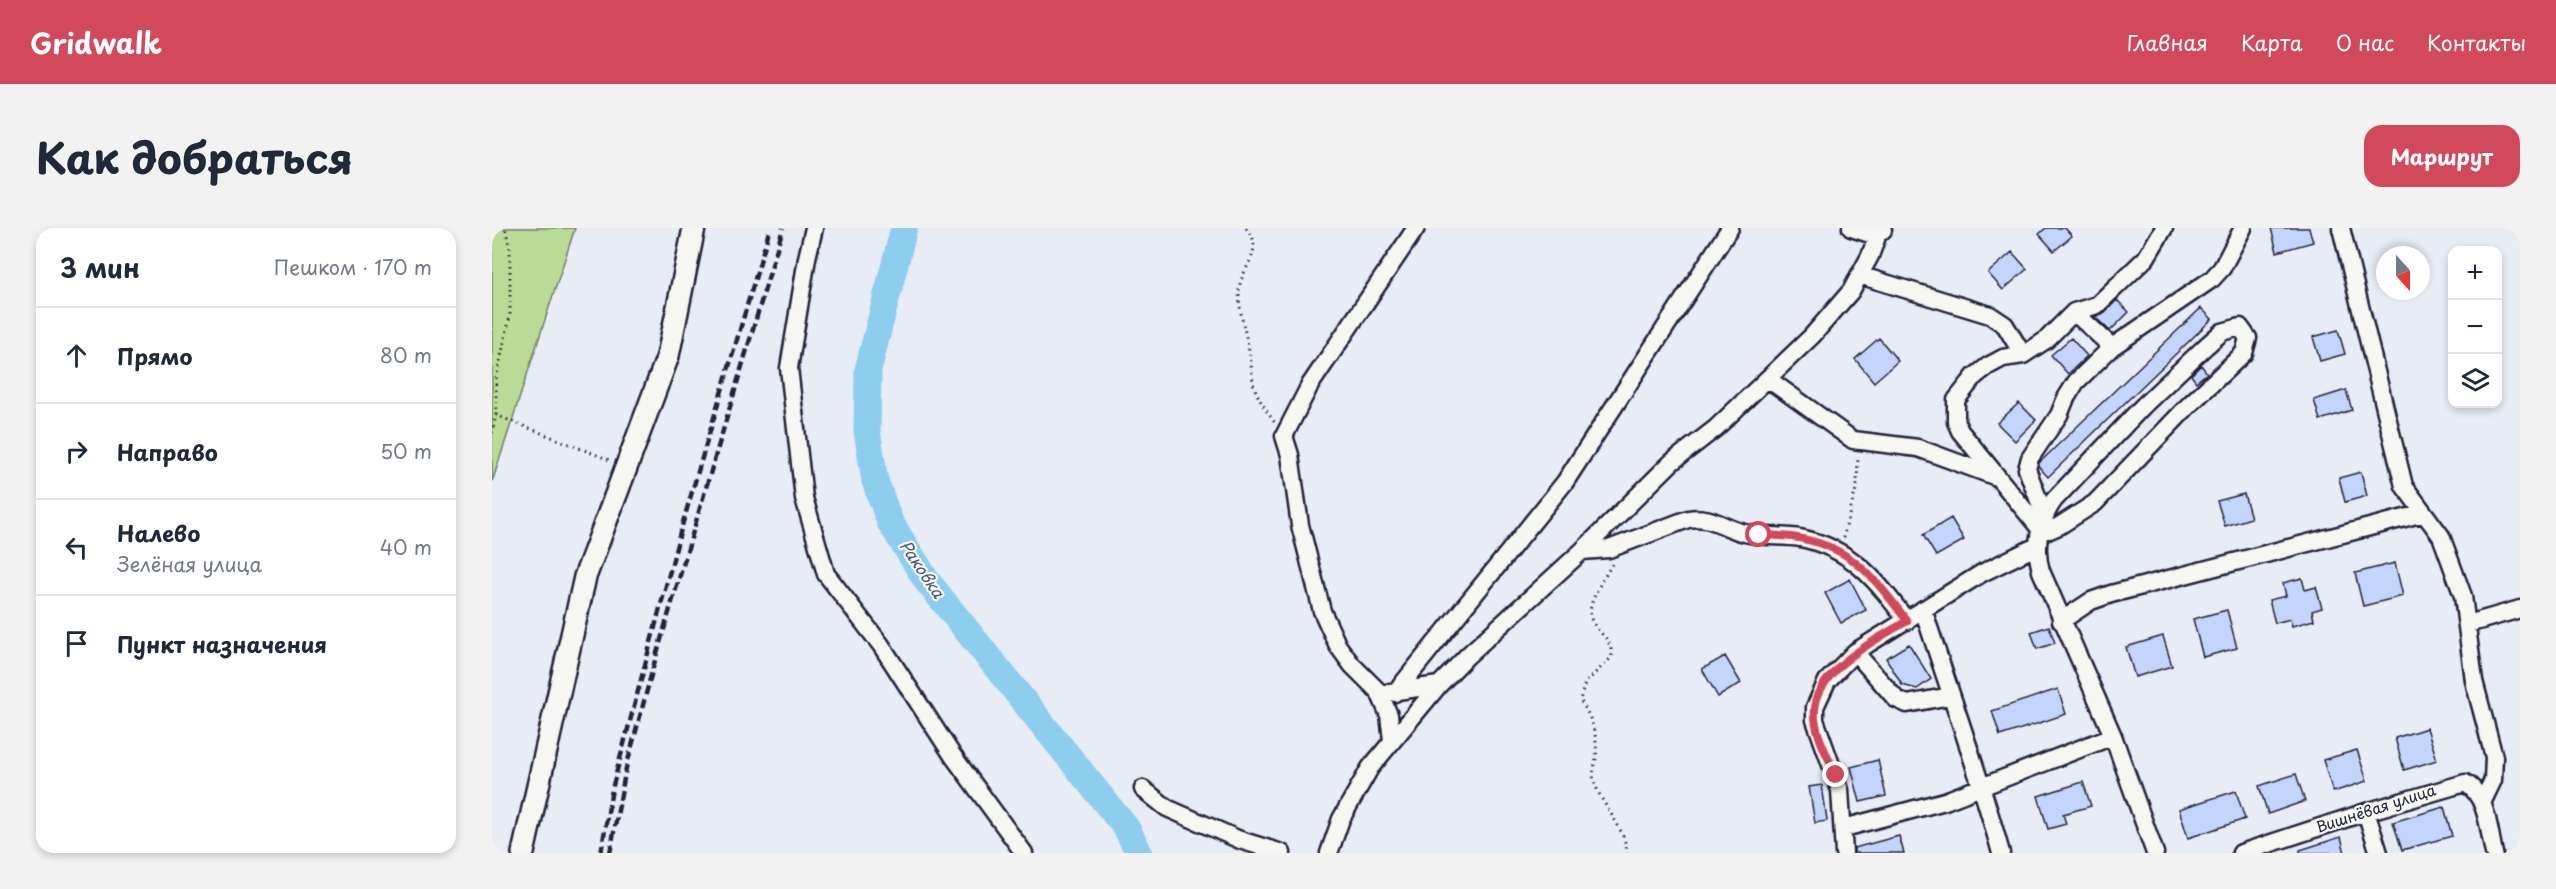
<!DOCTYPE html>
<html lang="ru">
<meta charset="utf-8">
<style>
:root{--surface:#fff;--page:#f2f2f3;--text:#1f2937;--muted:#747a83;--line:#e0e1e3;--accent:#d1495b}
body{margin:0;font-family:"Playpen Sans",sans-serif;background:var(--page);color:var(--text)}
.controls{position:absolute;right:18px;top:18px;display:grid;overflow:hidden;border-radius:12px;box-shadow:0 3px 9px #0003}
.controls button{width:54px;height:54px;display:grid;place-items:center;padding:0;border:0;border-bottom:2px solid var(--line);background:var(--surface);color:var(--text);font:30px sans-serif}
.compass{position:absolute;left:1884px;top:18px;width:54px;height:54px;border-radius:50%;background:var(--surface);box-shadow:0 3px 9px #0003;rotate:159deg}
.stop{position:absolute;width:18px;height:18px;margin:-14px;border:4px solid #d1495b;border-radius:50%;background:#fff}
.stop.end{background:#d1495b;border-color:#fff;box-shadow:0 2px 6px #0008}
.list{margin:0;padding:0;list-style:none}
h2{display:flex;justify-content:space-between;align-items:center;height:78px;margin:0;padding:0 24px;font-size:26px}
h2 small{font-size:20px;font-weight:400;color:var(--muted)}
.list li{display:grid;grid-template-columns:39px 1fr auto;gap:18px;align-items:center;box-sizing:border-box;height:96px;padding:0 24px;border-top:2px solid var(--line)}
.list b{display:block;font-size:22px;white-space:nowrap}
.list p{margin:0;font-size:20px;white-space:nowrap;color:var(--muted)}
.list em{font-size:20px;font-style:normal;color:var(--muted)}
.icon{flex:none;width:33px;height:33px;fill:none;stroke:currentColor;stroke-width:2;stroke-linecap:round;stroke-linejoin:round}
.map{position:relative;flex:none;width:2028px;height:625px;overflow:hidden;border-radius:18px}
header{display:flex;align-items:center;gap:36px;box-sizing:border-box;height:84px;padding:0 30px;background:var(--accent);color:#fff}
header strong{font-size:28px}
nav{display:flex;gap:33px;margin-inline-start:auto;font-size:21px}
.intro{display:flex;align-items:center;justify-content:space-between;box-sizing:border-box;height:144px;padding:0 36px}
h1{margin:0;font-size:42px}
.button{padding:15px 27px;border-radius:18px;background:var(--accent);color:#fff;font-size:21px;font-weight:700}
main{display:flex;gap:36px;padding:0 36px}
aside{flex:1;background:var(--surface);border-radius:18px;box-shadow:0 3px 9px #0003}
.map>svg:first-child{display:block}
.green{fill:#badb95;stroke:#6e7e68;stroke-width:1.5}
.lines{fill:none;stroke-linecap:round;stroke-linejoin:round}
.river{stroke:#8dcdee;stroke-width:27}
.building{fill:#c4d5fb;stroke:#22223b;stroke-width:1.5}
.minor-casing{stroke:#22223b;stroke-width:21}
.major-casing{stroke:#22223b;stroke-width:26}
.path{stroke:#22223b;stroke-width:3;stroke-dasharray:1.5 4.5;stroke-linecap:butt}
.minor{stroke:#f6f6f2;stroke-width:16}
.major{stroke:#f6f6f2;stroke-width:21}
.rail{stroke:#22223b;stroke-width:4.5;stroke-dasharray:9 4.5;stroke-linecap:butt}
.route{stroke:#d1495b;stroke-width:8}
.labels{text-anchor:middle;stroke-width:4.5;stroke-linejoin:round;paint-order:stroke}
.street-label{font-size:15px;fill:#22223b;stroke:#f6f6f2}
.water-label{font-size:16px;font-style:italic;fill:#425571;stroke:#f6f6f2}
</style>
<header>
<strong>Gridwalk</strong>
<nav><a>Главная</a><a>Карта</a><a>О нас</a><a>Контакты</a></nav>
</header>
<div class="intro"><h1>Как добраться</h1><a class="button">Маршрут</a></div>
<main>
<aside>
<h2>3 мин<small>Пешком · 170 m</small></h2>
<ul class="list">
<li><svg class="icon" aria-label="ahead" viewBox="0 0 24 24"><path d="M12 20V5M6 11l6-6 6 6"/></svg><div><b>Прямо</b></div><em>80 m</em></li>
<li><svg class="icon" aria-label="right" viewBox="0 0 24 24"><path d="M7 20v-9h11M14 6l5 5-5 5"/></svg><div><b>Направо</b></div><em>50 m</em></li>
<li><svg class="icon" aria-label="left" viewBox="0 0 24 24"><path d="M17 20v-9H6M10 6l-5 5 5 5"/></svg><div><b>Налево</b><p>Зелёная улица</p></div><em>40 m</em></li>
<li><svg class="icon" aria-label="arrive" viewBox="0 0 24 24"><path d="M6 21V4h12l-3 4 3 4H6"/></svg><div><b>Пункт назначения</b></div></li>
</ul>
</aside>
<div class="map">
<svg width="2028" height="625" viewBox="0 0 2028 625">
<rect width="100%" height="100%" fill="#e7ecf5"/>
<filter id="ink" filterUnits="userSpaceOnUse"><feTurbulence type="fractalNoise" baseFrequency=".0167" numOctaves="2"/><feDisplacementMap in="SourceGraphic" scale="12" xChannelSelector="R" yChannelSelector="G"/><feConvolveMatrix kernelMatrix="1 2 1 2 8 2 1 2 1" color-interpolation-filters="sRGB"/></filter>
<g filter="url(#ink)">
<!-- green -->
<path class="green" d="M0,0H83L0,254Z"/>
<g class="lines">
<!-- river -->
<path class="river" d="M412,0L376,142L375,202L383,253L398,294L435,353L635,601L647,625"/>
</g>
<!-- building -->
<path class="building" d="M1554,0H1573L1580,8L1562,23L1547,6Z
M1779,0H1817L1821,14L1785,24Z
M1520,24L1535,41L1511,62L1496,45Z
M1625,72L1637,84L1618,103L1603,89L1612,85Z
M1709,80L1720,91L1556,249L1547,239V235Z
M1846,102L1853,126L1828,133L1821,109Z
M1387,110L1406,133L1382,154L1363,131Z
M1579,110L1595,128L1576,146L1559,127Z
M1709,137L1715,145L1704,154L1699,147Z
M1854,162L1860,182L1828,192L1822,172Z
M1527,175L1544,192L1523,213L1505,195Z
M1869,244L1875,268L1853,274L1847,250Z
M1752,266L1759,290L1733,298L1725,273Z
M1459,290L1472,312L1444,328L1431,307Z
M1903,335L1911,368L1871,378L1863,345Z
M1810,350L1813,362L1824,359L1830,380L1820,383L1822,392L1800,398L1798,391L1783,395L1777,372L1794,368L1791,355Z
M1358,351L1374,382L1349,395L1333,365Z
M1735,382L1745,420L1711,429L1701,391Z
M1557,398L1563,415L1545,421L1539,404Z
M1671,408L1680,438L1643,449L1634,419Z
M1417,416L1439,451L1425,461L1410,457L1394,430Z
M1233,428L1249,455L1226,469L1210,441Z
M1566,461L1574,486L1508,508L1500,483Z
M1935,500L1945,532L1912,542L1903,510Z
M1865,522L1875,553L1841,564L1831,532Z
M1386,532L1394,568L1368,574L1359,539Z
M1804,546L1813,573L1776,586L1767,558Z
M1591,554L1599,578L1571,586L1574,596L1556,601L1546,568Z
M1330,557L1335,593L1323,595L1317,559Z
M1744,563L1753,591L1696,610L1687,581Z
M1952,579L1960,608L1910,622L1901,594Z
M1407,608L1412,625H1362V620Z
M1849,609L1853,625H1808V622Z"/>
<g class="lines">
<!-- minor casing -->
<g class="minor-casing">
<path id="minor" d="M322,0L315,30L297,140L312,270L334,346L389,417L461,528L532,625
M1359,0L1384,8L1391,2
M1849,0L1912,258L1949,308L1971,368L1982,453L2002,529L2001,552L1990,575
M1367,47L1498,87L1513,97L1531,127
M1582,84L1620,119
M1276,151L1361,212L1426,220L1502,248
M1553,289L1535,241L1538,230L1567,187L1574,170L1584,154L1620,119L1720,51L1730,40L1751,0
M1090,323L1117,321L1196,291C1217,287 1229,298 1249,304C1268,310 1289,307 1308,310C1360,320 1385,353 1415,393
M1431,381C1457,462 1486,542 1509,625
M1569,393L1599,373L1619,366L1932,285
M1976,396L2028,381
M1363,424L1404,471L1415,476L1458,468
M898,464L947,457
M903,465L1073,254L1238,0
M900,512L897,487L887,464L860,437L846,418L830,383L808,297L798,227L792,208L818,157L924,0
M651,561L675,580L748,612L790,625
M1874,584L1887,625
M1352,600L1453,573L1621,508
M837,625L849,591L878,540L947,457L975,428L1090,323L1180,234L1224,200L1320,108L1359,63L1378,28L1388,0
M1352,625L1348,562L1323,492V479L1335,453L1363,424L1490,345L1545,318
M1663,625L1621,508L1549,343C1542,319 1547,293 1562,272L1651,178L1714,118L1730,104L1748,99L1756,110L1752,125L1697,177L1603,275L1567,298L1558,302H1549L1468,203L1464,194V172L1483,148L1496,138L1511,130L1531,127L1554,112L1582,84L1605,77L1654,30L1672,0
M1749,625L1874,584L1973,555C1995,566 1997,604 2002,625"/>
</g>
<!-- major casing -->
<g class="major-casing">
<path id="major" d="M31,625L93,349L176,128L202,0"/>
</g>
<!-- path -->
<path class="path" d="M754,0C775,22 748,40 747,63C747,86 754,105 758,127C760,138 759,153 764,163C768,174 776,185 783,195
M4,187V151L18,88V19L13,0
M0,205L4,187L120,233
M1351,310L1365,257L1366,228
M1120,336C1113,350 1092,377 1100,393C1109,409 1119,409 1120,429L1093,455L1088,472C1100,490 1106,508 1104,530C1103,537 1100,545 1102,553C1110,579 1133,598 1135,625"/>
<!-- minor -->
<use href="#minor" class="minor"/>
<!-- major -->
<use href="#major" class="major"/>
<!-- rail -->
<path class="rail" d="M109,625L120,561L189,301L278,0
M118,625L134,540L165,425L291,0"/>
</g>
</g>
<g class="lines" filter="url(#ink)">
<!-- route -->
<path class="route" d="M1267,307C1346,308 1370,332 1415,393C1382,413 1318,444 1323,490C1325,510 1336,529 1344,547"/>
</g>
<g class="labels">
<!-- street labels -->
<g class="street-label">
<text transform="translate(1884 581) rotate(-18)" y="5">Вишнёвая улица</text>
</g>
<!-- water labels -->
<g class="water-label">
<text transform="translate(430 341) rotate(56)" y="6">Раковка</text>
</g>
</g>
</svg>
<div class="controls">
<button>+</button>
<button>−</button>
<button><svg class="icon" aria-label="layers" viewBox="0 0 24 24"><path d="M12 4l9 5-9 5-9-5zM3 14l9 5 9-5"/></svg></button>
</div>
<svg class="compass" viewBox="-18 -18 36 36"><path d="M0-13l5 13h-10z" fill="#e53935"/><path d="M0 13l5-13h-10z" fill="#747a83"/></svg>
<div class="stop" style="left:1267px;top:307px"></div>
<div class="stop end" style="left:1344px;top:547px"></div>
</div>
</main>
